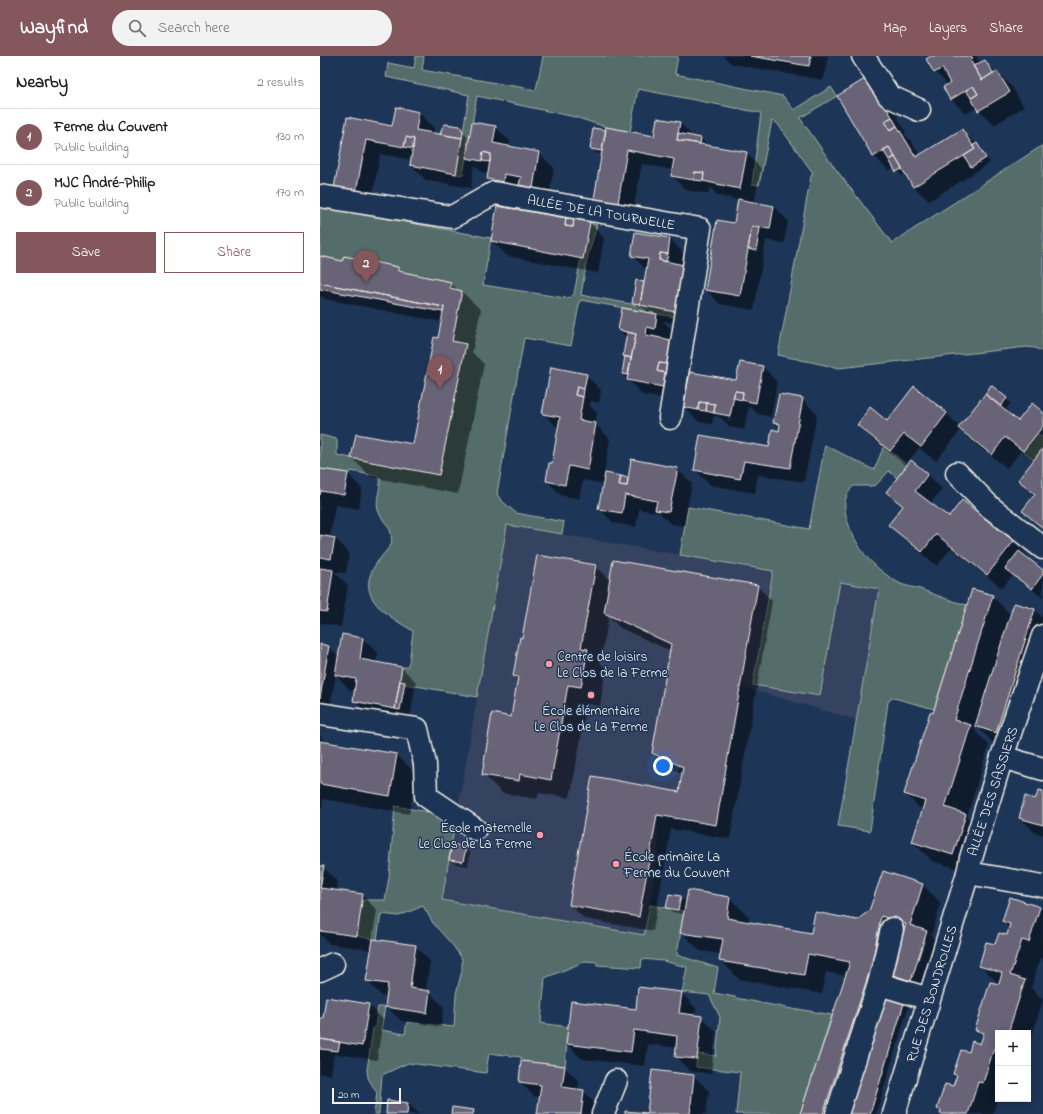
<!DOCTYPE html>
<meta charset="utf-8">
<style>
:root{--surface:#fff;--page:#f2f2f2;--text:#202124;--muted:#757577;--line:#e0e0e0;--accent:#84575d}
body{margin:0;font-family:"Indie Flower",sans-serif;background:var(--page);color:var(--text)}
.controls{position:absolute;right:12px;bottom:12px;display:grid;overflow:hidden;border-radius:0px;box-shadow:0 2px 10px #0003}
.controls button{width:36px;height:36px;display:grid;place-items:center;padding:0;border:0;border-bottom:1px solid var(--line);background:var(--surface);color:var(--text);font:20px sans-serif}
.scale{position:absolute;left:12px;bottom:10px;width:69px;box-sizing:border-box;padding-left:4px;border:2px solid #f4f1e8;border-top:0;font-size:11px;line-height:14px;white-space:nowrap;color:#f4f1e8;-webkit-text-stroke:3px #1d3557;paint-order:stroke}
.you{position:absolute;left:343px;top:710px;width:14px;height:14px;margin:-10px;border:3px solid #fff;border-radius:50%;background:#1a73e8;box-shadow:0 0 0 6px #1a73e833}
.badge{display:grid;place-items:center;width:26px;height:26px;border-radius:50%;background:var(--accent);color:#fff;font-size:13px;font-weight:700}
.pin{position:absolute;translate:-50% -33px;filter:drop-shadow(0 1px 2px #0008)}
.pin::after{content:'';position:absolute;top:21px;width:14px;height:12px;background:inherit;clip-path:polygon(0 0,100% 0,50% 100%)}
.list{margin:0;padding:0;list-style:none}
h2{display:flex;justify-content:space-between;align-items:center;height:52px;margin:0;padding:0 16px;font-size:17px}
h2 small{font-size:13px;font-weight:400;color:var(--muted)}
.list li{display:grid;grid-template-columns:26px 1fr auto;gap:12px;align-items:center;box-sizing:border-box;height:56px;padding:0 16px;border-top:1px solid var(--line)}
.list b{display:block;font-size:15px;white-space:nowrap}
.list p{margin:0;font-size:13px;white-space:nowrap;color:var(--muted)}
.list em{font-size:13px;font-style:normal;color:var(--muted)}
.actions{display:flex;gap:8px;padding:12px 16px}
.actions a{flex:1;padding:9px 0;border:1px solid var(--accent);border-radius:0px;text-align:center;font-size:14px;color:var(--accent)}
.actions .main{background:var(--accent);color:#fff}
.icon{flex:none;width:22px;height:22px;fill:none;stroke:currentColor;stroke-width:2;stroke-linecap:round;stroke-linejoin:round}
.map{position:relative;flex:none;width:723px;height:1058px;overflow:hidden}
header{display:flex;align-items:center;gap:24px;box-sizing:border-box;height:56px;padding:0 20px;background:var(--accent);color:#fff}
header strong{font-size:19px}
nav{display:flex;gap:22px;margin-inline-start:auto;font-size:14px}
.search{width:280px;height:36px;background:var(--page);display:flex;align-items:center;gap:10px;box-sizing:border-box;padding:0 14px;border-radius:22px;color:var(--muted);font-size:15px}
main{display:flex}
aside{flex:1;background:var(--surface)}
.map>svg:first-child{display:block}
.built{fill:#344361}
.green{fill:#546d6a;stroke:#a4afa9}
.shadow{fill:#0007;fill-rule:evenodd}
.building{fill:#696378;stroke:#f4f1e8}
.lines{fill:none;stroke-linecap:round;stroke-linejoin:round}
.street-casing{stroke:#f4f1e8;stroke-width:25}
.street{stroke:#1d3557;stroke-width:22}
.poi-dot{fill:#ff9aa2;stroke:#1d3557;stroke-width:1.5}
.labels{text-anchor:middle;stroke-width:3;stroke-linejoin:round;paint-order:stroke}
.street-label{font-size:14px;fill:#f4f1e8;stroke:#1d3557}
.poi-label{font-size:14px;fill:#f4f1e8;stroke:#1d3557;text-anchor:start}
</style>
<header>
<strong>Wayfind</strong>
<div class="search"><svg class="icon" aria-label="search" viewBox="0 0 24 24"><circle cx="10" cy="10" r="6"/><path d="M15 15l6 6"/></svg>Search here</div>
<nav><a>Map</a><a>Layers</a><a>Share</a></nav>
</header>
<main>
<aside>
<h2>Nearby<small>2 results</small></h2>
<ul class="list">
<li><span class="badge">1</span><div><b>Ferme du Couvent</b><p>Public building</p></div><em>130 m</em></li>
<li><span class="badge">2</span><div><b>MJC André-Philip</b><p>Public building</p></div><em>170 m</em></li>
</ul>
<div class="actions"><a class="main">Save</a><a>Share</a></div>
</aside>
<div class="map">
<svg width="723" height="1058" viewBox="0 0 723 1058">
<rect width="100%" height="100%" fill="#1d3557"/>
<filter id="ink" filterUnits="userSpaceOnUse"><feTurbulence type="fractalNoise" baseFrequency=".025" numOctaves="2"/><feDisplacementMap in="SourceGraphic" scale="8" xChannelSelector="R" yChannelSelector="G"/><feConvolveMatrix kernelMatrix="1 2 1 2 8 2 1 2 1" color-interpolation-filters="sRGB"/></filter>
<g filter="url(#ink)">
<!-- built -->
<path class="built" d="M187,469L559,533L536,664L421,631L396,769L337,759L338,800L324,879L122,844Z"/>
<!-- green -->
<path class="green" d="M96,0H104L102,14L216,34L223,0H358L355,18L463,40L474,54L511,31L517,40L480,62L512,108L572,187L723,89V296L715,292L707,291L519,312L458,299L491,120L493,117L457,67L452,65L439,129L432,128L441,57L318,33L310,76L286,71L255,61L157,40L143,119L136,118L149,39L66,21L68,7L94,12Z
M0,150L171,182L163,229L245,242L251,241L254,238L261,202H263L270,167L277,169L267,203L261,239L356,256L355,261L260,244L251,290L204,282L177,438L181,444L196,457L244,466L242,478L187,469L157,641L85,628V626L80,625L82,611H87L89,606L93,575C74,563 39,546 51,517C55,507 64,498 71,489C74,469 63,469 58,454C55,444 61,433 60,423L56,420L31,415L30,417L0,413V379L17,383V399L31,402L119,419L146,288L132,285L142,235L130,232L131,226L78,215V211L24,200L22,205L0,200Z
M716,378L721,381L723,379V392L714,404L703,395Z
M505,389L554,414L564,390L587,409L577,422L569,415L556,429L551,430H533C529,435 526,440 525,446C523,462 536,488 546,500C554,510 566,519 577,526C583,530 593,531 600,533C616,539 631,545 647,549L614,653L574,642H572L568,646L550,775L518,770L559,533L520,526L500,640L433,629L453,515L360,499L368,451L489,473Z
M75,750L136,761L122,844L324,879L330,849L364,855L357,899L398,912L394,937L415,941L416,942L477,954L478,953L512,959L480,1058H416L420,1016L376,1011L377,998L396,1000L400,961L389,939L362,936L367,911L343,905L322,903L321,912L277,909V906L266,905L225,922L221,967L248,971L245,1010L201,1005V1001L169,997L166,1017L88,1007L62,1019L59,1058H54L57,1037L48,1022L47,1014L53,972H55L58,951H65L61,974L85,978L87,966L134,971L136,938L142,914V904L141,901L134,891L113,867L103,850L79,860L61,858L57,884L37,880L42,844H65L69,821Z"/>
<!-- shadow -->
<path class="shadow" d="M403,0H508L503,24L412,8Z
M613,0H656L661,8L665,5L669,10L674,18L677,16L692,31L704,51L674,69L659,54L657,51L646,58L631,43L628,29L615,16Z
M563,37L586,76L584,78L592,86L600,100L642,74L661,93L670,107L609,145L594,131L586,118L582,120L575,111L569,115L554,100L518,40Z
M99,57L114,72L113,78L121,79L122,72L139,71L147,81L146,88L149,90L175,71L190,85L189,91L219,97L234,112L228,146L182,138L168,123L169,118L162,116L154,109L151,132L106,124L91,109L92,104L60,98L51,150L30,146L28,62L73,71Z
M360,67L374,81L381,82L385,87V90L426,97L441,112L434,147L454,150L468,165L464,187L446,184L434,254L400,248L386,234L415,168L419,144L398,140L390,131L388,138L366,134L352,120L353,114L322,108L312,161L290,157L275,142L283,98L276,97L271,92L334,82Z
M270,167L284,182L278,217L187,200L172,185Z
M350,183L364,198L362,210L370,270L343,265L352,274L350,285L365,300L357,345L323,339L308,324L303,317L306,301L307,282L299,274L330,258L324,252L318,251L313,246L323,227L325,228L326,214L312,199Z
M0,201L23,206L78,212L83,217L130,226L139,235L142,236L161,254L152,296L164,308L138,438L51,421L32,402L94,389L119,283L122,266L5,243L3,241L0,240Z
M443,311L457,326L451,361L438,358L429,350L424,374L410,371L400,361L394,360L392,368L379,366L364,351L417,325ZM413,340L414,342L410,365L408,364Z
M266,319L281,334L279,347L271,345L270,350L277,357L275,368L290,383L284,418L309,423L357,413L372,427L364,470L351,468L340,457L319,453L316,471L294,467L279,453L284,428L263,424L259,443L241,439L227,425L232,408L238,372L223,357Z
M671,331L691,347L685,355L698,366L723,358V473L703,455L715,440L699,424L714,405L701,395L687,412L654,387L641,374L616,405L599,392L585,409L553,383L538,369L567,366L594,332L627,358L640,371Z
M482,343L497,358L484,426L438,419L435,437L390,429L375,414L450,392L459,376L460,372L454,366Z
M0,414L28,418L42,433L39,453L15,449L10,482H15L29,497L26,517L14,516L28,529L21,571L0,567Z
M607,418L622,433L610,448L629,463L693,485L708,500L706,502L723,515V542L693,519L682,532L631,492L617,510L584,483L570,468L583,451L567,436Z
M276,510L291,525L437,530L452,545L410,783L351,773L333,875L265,863L250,849L272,721L360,737L363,718L348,711L333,697L351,595L300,572L289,560L280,607L286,612L280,650L267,648L250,742L219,737L217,743L182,737L163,718L192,662L198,624L194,620L203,583Z
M672,540L691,559L715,554L723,562V588L690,691L671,685L657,670L655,675L669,689L647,760L664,777L652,817L612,805L593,786L603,755L585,738L614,658Z
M43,583L58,597L56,607L82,612L96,626L89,667L48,659L34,644L35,635L30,634L16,619L10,652L0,650V589L9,591L19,601Z
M0,680L7,687L77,699L96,718L89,758L3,743L2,752L0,751Z
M723,736V779L714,776L700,761Z
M145,792L150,797L148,810L135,808L130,803Z
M0,811H3L18,826L16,835L42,839L57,854L52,884L95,890L110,905L106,935L109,936L124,951L121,971L81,965L66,950L67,940H62L47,925L52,894L10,888L0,878Z
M602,828L621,847L611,880L625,894L610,943L590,937L572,919L571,927L589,949L556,1058H481L526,920L506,916L502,938L419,923L400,904L401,898L380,895L361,876L364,858L352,856L347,851L361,841L367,847L369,835L410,842L429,861L428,867L492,878L537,865ZM580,878L584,879L576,900Z
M691,843L720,852L723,855V903L720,902L711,932L723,944L708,993V977H678V1043H683L682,1046L677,1044L673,1058H621L622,1056L618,1052L634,1032L637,1021L634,1018L650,997L661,989L664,981L657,974L680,929L660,909L676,890L687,880L690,872L683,865Z
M361,937L376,952L375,960L381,961L396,975L391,1018L370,1015L356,1000L357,992L328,988L325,1010L262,1003L247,988L317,954Z
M48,948L63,963L57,1004L23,999V1000L14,998L11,1019L0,1017V963Z
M244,1011L259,1025L258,1034L263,1035L278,1050L277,1058H218L220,1041H215L200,1026Z
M374,1020L389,1035L386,1058H306H328Z
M68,1045L88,1047L99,1058H67Z"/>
<!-- building -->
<path class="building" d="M430,0H491L489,10Z
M611,0H651L653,2L650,4L662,24L677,15L690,36L658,55L651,42L658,38L653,30L630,44L623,31L630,27L622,12L614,17L606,3Z
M665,4L673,17L662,24L653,10Z
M548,21L572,61L565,65L570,74L577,70L596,101L642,73L655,93L593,131L569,91L553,101L517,40Z
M653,30L658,38L651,42L646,34Z
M76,51L99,56L96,74L142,82L136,118L90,109L94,83L86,81L84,91L46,84L36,136L14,132L27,61L72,70Z
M572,61L577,70L570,74L565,65Z
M337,62L360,66L357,84L427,96L420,133L383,125L384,117L375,116L374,124L351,120L354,103L307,94L298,147L274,143L286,71L334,80Z
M152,66L176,70L173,87L219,96L213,132L199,129L201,121L184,118L183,126L167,123L171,98L163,96L162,105L146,102Z
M125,68L140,70L143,76L142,82L120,78L122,72Z
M273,72L286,74L282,95L270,93Z
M358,77L381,82L380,88L357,84Z
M86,81L94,83L93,93L84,91Z
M657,87L666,102L651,111L644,100L655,93L652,90Z
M569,91L575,101L569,104L563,94Z
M163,96L171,98L170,106L162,105Z
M575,101L582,113L576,116L569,104Z
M375,116L384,117L383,125L374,124Z
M418,143L454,150L450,173L432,170L420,240L385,234L397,164L414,167Z
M177,150L246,162L245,170L253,171L254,163L270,166L263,203L171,185Z
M246,162L254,163L253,171L245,170Z
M432,170L440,172L436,195L428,193Z
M315,176L350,182L348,198L340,197L339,204L364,209L356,256L320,249L328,203L311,200Z
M340,197L348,198L346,206L339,204Z
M0,200L22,205L24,200L78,211V215L131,226L130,232L142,235L132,285L146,288L119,419L31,402L36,378L93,388L114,281L118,282L124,251L0,227Z
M316,224L324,226L320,248L312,247Z
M0,227L124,251L123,256L0,233Z
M302,252L337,258L335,273L327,271L326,279L351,284L347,308L339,307L337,315L345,317L343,331L307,324L316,278L298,274Z
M307,276L316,278L311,302L303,300Z
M305,300L311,302L308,319L302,318Z
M420,306L443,310L436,347L422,344L423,336L415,335L410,360L394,357L395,348L379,346L378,354L363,351L370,316L416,324Z
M339,307L347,308L345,317L337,315Z
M231,311L267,318L264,333L257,331L255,339L263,341L259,364L276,367L268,414L249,410L245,429L226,425L229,407H232L240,361L222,358Z
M671,329L687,342L681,350L665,338Z
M594,330L627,357L601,391L584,378L570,395L537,369L550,351L567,365Z
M257,331L264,333L263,341L255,339Z
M415,335L423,336L422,344L413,342Z
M459,338L483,342L470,412L424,405L420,423L374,414L380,379L449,391L452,373L459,375L460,368L453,367Z
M665,338L698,365L712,347L723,356V370L703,395L685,381L672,399L638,372Z
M379,346L387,347L386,355L378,354Z
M387,347L395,348L394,357L386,355Z
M723,392V472L702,455L715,438L698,424Z
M311,403L358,412L349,456L335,454L337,445L305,439L302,457L278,453L285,417L301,420L299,429L307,430Z
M591,404L608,418L595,435L629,461L642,444L694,485L667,519L616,478L602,496L568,469L583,450L566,436Z
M0,413L28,417L24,439L1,435L0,439Z
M301,420L308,422L307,430L299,429Z
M0,479L15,482L11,503L0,501Z
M699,495L723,514V518L712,533L685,513Z
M217,499L276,509L261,592L268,593L261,631L248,629L231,724L200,718L199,725L162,719L172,657L191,661L198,621L193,620L200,581L202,582Z
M293,504L438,529L396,769L337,759L319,861L249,849L272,720L359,736L363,711L332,697L351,588L284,557Z
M0,512L13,514L7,556L0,555Z
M652,533L673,539L634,664L651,669L625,751L646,758L633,799L592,786L605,745L584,738L610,656L613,657Z
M694,547L715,553L676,677L655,670Z
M22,578L43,582L40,603L82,611L75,653L33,645L36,623L15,619Z
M0,588L9,590L0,642Z
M80,625L85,626L80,654L75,653Z
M0,685L77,698L70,740L0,728Z
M719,734L723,735V769L699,762L705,740L715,743Z
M132,788L146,791L143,806L129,804Z
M0,810H4L0,832L43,838L37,880L0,875Z
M563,815L603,828L590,869L607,875L591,925L570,918L586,868L561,860L552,908L503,1058H480L530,906L488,898L484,919L399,905L403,883L360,877L368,834L410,841L407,862L491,877L495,856L537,864L549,855Z
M349,838L361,840L358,854L346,852Z
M690,841L720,851L709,886L702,884L690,919L705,924L688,977H678V993L674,992L663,1027L658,1026L648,1058H620L621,1054L617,1053L625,1028L633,1030L637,1019L633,1018L641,994L649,996L652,985L660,988L664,977L655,974L670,926L679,928L682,917L659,910L666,886L675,888L679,877L687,879L690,868L682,865Z
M53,883L96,889L90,932L110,935L107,957L65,951L68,928L46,925Z
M318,931L362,936L359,957L382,960L377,1003L355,1001L357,980L314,974L311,996L246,988L251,945L316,953Z
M564,937L585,944L550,1058H527Z
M6,941L49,948L42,990L0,983V962H3Z
M0,983L20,986L18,995L0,993Z
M201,1005L245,1010L242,1031L264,1034L261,1058H217L221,1029L199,1026Z
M332,1014L374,1019L370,1058H305V1055L327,1057Z
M67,1044L88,1047L87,1058H66Z
M132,1051L154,1054L153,1058H131Z"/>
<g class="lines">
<!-- street casing -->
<g class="street-casing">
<g id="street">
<path d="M543,0L569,40L599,54"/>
<path id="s1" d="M0,140L132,161L174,137L380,173L350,362"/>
<path d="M637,417L670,451L723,492"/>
<path d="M723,580L682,701L651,802L648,817L723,830"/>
<path d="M0,658L97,673L105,708L106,740L155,773"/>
<path d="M682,701L723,713"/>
<path d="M572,873L559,928L609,943"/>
<path d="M0,914L13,908"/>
<path d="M283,1058L296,1025"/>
<path d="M517,1058L559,928"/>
<path id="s2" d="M574,1058L648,817"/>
</g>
</g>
<!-- street -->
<use href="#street" class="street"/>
</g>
</g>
<!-- markers -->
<g class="poi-dot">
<circle cx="229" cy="608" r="4"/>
<circle cx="271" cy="639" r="4"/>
<circle cx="220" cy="779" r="4"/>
<circle cx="296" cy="808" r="4"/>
</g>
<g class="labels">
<!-- street labels -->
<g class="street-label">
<text dy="5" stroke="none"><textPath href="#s1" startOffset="291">ALLÉE DE LA TOURNELLE</textPath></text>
<text transform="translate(672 735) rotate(-72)" y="5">ALLÉE DES SASSIERS</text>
<text dy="5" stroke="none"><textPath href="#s2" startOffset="126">RUE DES BONDROLLES</textPath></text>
</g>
<!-- poi labels -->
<g class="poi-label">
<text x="237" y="605">Centre de loisirs<tspan x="237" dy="16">Le Clos de la Ferme</tspan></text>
<text x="271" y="659" text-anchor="middle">École élémentaire<tspan x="271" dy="16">Le Clos de La Ferme</tspan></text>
<text x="212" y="776" text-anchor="end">École maternelle<tspan x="212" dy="16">Le Clos de La Ferme</tspan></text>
<text x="304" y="805">École primaire La<tspan x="304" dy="16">Ferme du Couvent</tspan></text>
</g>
</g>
</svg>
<div class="controls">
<button>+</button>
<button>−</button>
</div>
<div class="scale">20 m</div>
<div class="you"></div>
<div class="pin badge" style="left:120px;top:333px">1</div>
<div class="pin badge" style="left:46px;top:227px">2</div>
</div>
</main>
